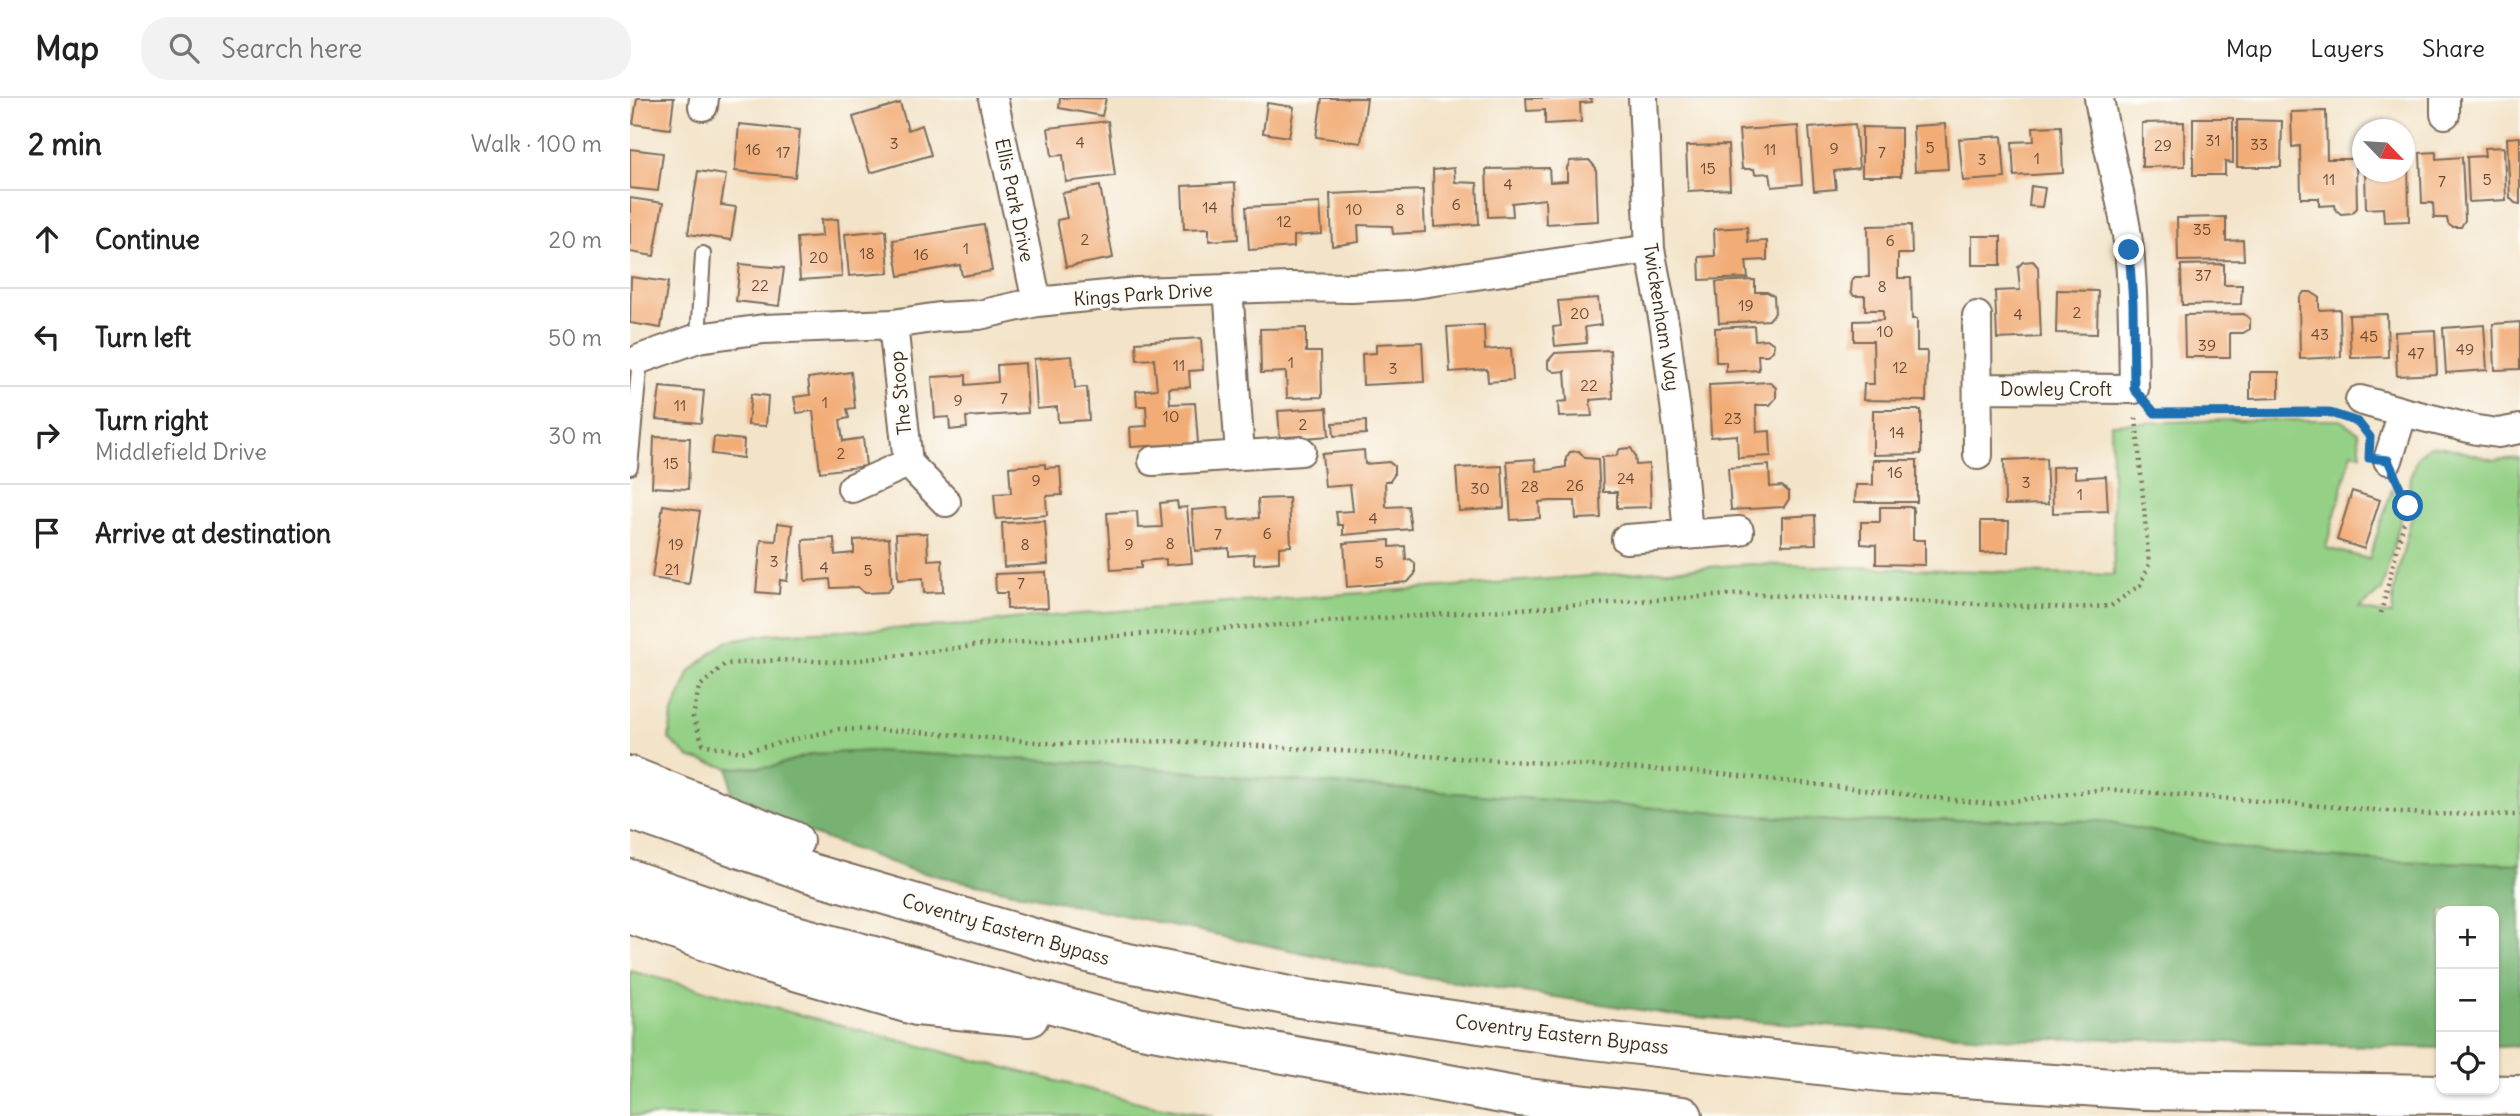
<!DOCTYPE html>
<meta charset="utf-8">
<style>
:root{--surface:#fff;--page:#f2f2f2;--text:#222;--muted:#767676;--line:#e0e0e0}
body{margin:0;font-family:Delius,sans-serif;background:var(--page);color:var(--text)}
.controls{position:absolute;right:21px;bottom:21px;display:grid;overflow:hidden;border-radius:14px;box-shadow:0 2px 5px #0004}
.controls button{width:63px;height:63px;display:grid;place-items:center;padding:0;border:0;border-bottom:2px solid var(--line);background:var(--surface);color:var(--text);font:35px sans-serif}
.compass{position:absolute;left:1722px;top:21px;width:63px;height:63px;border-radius:50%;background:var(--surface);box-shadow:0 2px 5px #0004;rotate:115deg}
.stop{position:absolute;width:21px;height:21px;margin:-16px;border:5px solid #1f6fb2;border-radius:50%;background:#fff}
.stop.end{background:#1f6fb2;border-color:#fff;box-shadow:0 2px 7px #0008}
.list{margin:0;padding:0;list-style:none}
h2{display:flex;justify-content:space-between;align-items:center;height:91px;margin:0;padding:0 28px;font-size:30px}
h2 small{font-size:23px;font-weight:400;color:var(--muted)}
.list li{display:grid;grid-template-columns:46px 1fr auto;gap:21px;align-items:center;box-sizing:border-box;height:98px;padding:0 28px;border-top:2px solid var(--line)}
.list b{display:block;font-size:26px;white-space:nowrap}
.list p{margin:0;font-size:23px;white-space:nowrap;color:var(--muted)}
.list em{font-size:23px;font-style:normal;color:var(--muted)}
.icon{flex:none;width:38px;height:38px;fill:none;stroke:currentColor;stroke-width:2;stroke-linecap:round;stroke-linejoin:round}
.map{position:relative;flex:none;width:1890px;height:1018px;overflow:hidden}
header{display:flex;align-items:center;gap:42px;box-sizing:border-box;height:98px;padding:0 35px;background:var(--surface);border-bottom:2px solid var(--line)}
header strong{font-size:33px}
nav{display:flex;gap:38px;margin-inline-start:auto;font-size:24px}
.search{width:490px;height:63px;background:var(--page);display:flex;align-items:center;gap:18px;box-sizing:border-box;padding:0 24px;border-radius:28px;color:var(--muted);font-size:26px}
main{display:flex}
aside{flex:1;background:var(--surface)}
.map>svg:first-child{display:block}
.green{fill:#94d085;stroke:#687d52;stroke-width:2}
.forest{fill:#77b272;stroke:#596e48;stroke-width:2}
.building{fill:#f2ac76}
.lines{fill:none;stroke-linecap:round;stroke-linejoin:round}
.lane-casing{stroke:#7b6b5a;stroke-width:18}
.street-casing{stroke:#7b6b5a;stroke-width:32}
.highway-casing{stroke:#7b6b5a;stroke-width:42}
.path{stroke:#7b6b5a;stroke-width:4.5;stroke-dasharray:2 5;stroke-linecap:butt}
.lane{stroke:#fff;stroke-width:14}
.street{stroke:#fff;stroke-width:28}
.highway{stroke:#fff;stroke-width:38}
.route{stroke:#1f6fb2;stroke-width:9}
.labels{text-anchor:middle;stroke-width:6;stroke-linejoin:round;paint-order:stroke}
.number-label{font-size:16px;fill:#694a34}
.street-label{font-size:19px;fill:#3b2a1e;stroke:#fdfcf7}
</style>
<header>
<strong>Map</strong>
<div class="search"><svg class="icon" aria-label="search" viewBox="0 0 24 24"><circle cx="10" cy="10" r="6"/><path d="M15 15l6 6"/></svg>Search here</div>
<nav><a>Map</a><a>Layers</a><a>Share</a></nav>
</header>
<main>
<aside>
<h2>2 min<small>Walk · 100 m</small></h2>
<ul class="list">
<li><svg class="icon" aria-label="ahead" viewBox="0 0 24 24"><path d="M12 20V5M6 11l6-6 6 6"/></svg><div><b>Continue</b></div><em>20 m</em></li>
<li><svg class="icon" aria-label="left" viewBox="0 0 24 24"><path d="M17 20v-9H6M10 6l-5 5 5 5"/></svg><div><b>Turn left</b></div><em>50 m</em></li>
<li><svg class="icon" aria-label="right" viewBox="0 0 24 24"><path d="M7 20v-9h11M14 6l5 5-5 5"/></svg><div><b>Turn right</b><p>Middlefield Drive</p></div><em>30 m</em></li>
<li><svg class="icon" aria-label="arrive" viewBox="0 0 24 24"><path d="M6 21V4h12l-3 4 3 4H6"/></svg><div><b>Arrive at destination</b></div></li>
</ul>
</aside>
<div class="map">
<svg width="1890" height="1018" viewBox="0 0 1890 1018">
<rect width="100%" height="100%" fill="#fdfcf7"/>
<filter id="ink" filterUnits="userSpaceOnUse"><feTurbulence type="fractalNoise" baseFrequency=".0143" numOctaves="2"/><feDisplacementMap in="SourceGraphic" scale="14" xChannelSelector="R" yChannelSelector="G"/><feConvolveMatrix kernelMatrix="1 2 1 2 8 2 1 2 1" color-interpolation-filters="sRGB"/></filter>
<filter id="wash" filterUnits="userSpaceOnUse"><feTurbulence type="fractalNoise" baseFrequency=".00686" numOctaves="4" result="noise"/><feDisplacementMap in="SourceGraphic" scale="28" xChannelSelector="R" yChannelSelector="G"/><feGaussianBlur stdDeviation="1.57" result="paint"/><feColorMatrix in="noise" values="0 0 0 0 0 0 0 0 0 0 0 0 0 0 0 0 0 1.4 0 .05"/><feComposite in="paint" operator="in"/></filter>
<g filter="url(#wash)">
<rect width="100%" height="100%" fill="#f3e3c8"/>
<!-- green -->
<path class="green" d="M1596,322H1710L1728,334L1731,356L1722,354L1696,450L1739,461L1762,391L1773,412L1752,492L1729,511L1762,517L1764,490L1784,409L1779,386L1786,361L1799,348L1815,349L1864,362L1890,360V766L1749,763L1629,754L1469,723L1383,721L1214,724L621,680L488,667L244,653L183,656L142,669L99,670L60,660L39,641L42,617L60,573L95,544L140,536L339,527L382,521L1119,466L1484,477L1481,326Z
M0,873L516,1006L583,1018H0Z"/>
<!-- forest -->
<path class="forest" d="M244,653L488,667L621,680L1214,724L1383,721L1469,723L1629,754L1749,763L1890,766V948L1864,949V813H1811V950L1452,940L1401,942L1049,918L769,875L284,773L102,707L99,670L142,669L182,656Z"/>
<g id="blocks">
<!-- building -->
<path class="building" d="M7,0H44L40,31L3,26Z
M430,0H476L472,18L429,10Z
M692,0H737L731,45L686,39Z
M896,0H961L962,4L950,5L951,24L915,26V12L897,13Z
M270,5L278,32L292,27L301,57L240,75L223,19Z
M637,5L664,9L659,39L633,35Z
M1696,13L1697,61H1726L1727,110L1722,115L1711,116L1706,112L1705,107L1689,108V100H1671L1670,48L1662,49L1661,14Z
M1563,20H1603V65L1595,64V77H1563Z
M1607,22L1652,23L1651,69H1607Z
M478,23L485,78L436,84L433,57L422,58L418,30Z
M1554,24L1555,68L1512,69V25Z
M109,26L170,32L165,79L105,73Z
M1225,26L1229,70L1204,73L1206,91L1184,93L1179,30Z
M1315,26L1318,71L1285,73L1283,28Z
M1168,28L1172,86L1142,89L1140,75L1125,76L1124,71H1112L1109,32Z
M1431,28L1433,75L1384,78L1382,44L1404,43L1403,29Z
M1232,29L1271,30V78H1232Z
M1372,38L1375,80L1333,83L1329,41Z
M1890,39V106L1885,105L1880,100L1877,40Z
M1098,47L1100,91L1058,93L1056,48Z
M1874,49L1876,102L1839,104L1837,59L1855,58L1854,50Z
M0,51L33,55L28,93L0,90Z
M1806,54V61L1832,59L1835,122L1831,129H1822L1818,126L1817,120H1804L1803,105H1792L1790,55Z
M1774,59H1778L1779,123L1754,124L1753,110L1736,111L1735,74H1774Z
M959,62L966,70L968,123L916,126L915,101L882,105L883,118L858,119L856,71L919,70L920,84L937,83V70L940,63Z
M824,70L825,84L847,85L849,126L804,129L803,72Z
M68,73L96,77L91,107L106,109L101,142L58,136Z
M605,85L608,141L579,143V130L554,131L552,88Z
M470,88L483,160L436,169L427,122L437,120L432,95Z
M1401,88L1415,90L1412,109L1399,108Z
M793,92L795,134L763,136L762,128L728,127L729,144L702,148L700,96Z
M0,100L33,105L24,158L0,154Z
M690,105L692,136L664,138V149L619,152L616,109Z
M1596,119V143L1613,142L1614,162L1548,163L1547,120Z
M208,121L212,179L170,182L167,140L192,138L191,122Z
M354,127L362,173L332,178L330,167L269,178L263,142Z
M1281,127L1282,156H1268V180H1281L1282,221H1287V253H1297L1296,303L1233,302L1234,286H1244L1243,243H1224V223L1253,222V212H1235V198H1224L1221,194L1222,182L1225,179H1239L1238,128Z
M1117,129L1118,144L1137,143V162L1116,163L1118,180L1070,182L1069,159L1085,158L1084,131Z
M256,132L259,175L219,178L215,136Z
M1342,138H1371V167H1342Z
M1403,163L1408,169L1411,239L1367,241L1365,193L1390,192L1388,169L1393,164Z
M110,166L154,170L149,208L106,203Z
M1594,166V187H1612L1611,206L1552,207L1551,167Z
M1,179L38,184L31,230L0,225Z
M1125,182V194H1137L1144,198L1145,215L1139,222L1089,225L1086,184Z
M1427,192L1468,193L1467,236L1426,235Z
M1674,194H1681L1689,199V212L1710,211L1711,259L1670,261L1669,201Z
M968,200L971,227L955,229L957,245L925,248L923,229L931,228L928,203Z
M1614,216L1620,221V231L1613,235H1600V259H1555L1554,217Z
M1757,216L1758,259L1721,260L1719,217Z
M1890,224V271L1865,272L1863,226Z
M854,227L855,252L881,250L883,282L858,284L857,271L820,274L817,229Z
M1854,227L1857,272L1816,275L1813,230Z
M1124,228L1125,242L1137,241L1144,246L1143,253L1137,257H1128L1129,272L1096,274V264H1086L1085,230Z
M676,230V254H691L692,299L657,300L656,274L631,275L630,231Z
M1805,232L1807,276L1767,278L1765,234Z
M571,240L573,272L559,273L560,289L539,290L540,306L565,305L568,345L501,349L500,329L517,328L516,308H507L506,293L527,291L524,261L507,262L506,244Z
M792,244L794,284L733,287L732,256L746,255V246Z
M980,252L983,300L960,302L962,318L929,319L928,304L937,303L935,273L925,274L918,270V263L925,255Z
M442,258L445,290L457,289L459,322L428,324L427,309L407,311L404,261Z
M395,265L398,315L336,319L337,330L320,332L319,319L305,320L302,279L336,277V287L368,284L367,267Z
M221,274L225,310L217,311L219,320L210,322L213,343L233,340L236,368L190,374L183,313L167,315L164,299L180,297L178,280Z
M1620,274H1649V300L1620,301Z
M1140,284L1146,290V300L1140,307H1126L1127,334L1140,333L1141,358L1108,360L1107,337L1081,339L1079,287Z
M30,289L74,293L71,325L26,321Z
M121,296L138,298L136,328L118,327Z
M697,310L699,338L650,342L648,313Z
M1243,312H1291V356L1243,357Z
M736,323V336L704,338L703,325Z
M24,339L60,340L58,391L22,389Z
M84,339L114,342L113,360L82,356Z
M1001,350L1005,357L1006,367L1019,366L1021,409L987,410V394H973L972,359L986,358L990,351Z
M734,352L735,366L759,364L764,368V377L760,383H755L756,409L778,408L781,431L713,437V427H708L706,414L723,413L720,387L695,389L692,356Z
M949,353L955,360L968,361L971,420L946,421L945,403H921L909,404L910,420L881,422L877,363L905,361L906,373L919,372L936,369V360L940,354Z
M1416,360L1418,406L1375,407L1374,362Z
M1243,362H1287V404H1225L1226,387H1243Z
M415,366V370L430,369L432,397L416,398L417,417L366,421L364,396L381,395L379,369Z
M1139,367L1140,389L1152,388L1159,394V401L1154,409L1101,412L1098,370Z
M872,368L874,410L829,413L826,370Z
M1445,368V380L1476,378L1478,413L1423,415L1422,369Z
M1722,393L1750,402L1734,451L1707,442Z
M659,400L661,448L649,449V464L624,466V456L599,458V450L565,453L562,412L598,409L599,422L629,420L628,401Z
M547,403L548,410L557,409L562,465L536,467V461L511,463V470L481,472L477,415L507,413L508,430L532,429L530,405Z
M33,407L70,413L59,486L22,480Z
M1250,409H1283V442H1295V467L1246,466V447L1231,446V424H1250Z
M1185,417L1186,446L1152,447V419Z
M415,423L418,466L374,469L372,425Z
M1351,423H1379L1378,454L1351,455Z
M148,425L163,427L157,483L150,482L149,496L126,494L131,442L146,443Z
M297,435L298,462L312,461L313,494L294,495L293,480L268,482L266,436Z
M204,440L205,457L224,455V442L259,440L262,488L257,494L234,495L228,489L201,490L200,481L175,483L173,442Z
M760,442V449L775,448L776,462L780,461L785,465V476L778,484L717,489L714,445Z
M416,474L418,510L377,511V495H366L365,476Z"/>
</g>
</g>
<g filter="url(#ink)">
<use href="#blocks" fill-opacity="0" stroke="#7b6b5a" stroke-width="2"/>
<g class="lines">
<!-- lane casing -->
<g class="lane-casing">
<path id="lane" d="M68,240L73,156
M0,369L10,261"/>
</g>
<!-- street casing -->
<g class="street-casing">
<path id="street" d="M363,0L407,204
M1013,0L1020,151L1035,230L1050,345L1058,437
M1815,0V16
M73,8L74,0
M598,190L610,356
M1347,218L1348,357
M263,226L278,365
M10,261L68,240L134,231L263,226L309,219L349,217L407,204L507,194L660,189L721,190L778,187L1020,151
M1348,290L1504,291C1503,245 1504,198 1499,152C1493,100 1477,51 1469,0
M1730,302L1773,314
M1758,362L1773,314L1847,332L1868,335L1890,331
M523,363L671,353
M222,390L278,365L316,404
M996,441L1109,433"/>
</g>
<!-- highway casing -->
<g class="highway-casing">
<path id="highway" d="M0,678L164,743
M0,712L177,774L410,842L484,862L669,900L955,941L1260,975L1513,992L1890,997
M0,781L158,835L512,930L889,999L1053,1018
M0,816L134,864L287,908L399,919"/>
</g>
<!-- path -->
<path class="path" d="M1526,315L1702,316
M1506,320L1519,466L1510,487L1481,508L1441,510L1113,496L351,547L214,564L150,562L95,566L69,589L63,619L73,646L111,654L209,631L278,633L430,646L543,643L1082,675L1361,706L1475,691L1795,716L1890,717
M1751,515L1778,408L1771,391"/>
<!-- lane -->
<use href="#lane" class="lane"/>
<!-- street -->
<use href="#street" class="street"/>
<!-- highway -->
<use href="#highway" class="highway"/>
</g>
</g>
<g class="lines" filter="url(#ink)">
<!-- route -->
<path class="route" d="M1499,152L1503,205L1504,291L1525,315L1697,314L1728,324L1740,339L1739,360L1758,362L1778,408"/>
</g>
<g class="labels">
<!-- number labels -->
<g class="number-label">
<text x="1583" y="48">31</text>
<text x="450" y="50">4</text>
<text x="264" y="51">3</text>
<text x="1629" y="52">33</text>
<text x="1533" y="53">29</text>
<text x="1300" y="55">5</text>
<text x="1204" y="56">9</text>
<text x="123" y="57">16</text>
<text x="1140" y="57">11</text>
<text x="153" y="60">17</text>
<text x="1252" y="60">7</text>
<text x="1407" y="66">1</text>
<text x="1352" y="67">3</text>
<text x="1078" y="76">15</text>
<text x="1699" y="87">11</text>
<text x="1857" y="87">5</text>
<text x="1812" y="89">7</text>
<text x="878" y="92">4</text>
<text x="826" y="112">6</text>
<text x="580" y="115">14</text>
<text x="724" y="117">10</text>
<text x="770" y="117">8</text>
<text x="654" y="129">12</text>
<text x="1572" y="137">35</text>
<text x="455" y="147">2</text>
<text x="1260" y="148">6</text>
<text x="336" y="156">1</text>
<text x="237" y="161">18</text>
<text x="291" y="162">16</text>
<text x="189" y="165">20</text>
<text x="1573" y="183">37</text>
<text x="130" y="193">22</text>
<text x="1252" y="194">8</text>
<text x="1116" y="213">19</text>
<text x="1447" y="220">2</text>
<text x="950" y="221">20</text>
<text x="1388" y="222">4</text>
<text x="1255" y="239">10</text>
<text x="1690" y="242">43</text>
<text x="1739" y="244">45</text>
<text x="1577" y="253">39</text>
<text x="1835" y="257">49</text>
<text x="1786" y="261">47</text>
<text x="661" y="270">1</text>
<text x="549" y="273">11</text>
<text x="1270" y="275">12</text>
<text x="763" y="276">3</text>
<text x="959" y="293">22</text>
<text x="374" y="306">7</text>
<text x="328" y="308">9</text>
<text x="195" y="310">1</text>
<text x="50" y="313">11</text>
<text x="541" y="324">10</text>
<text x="1103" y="326">23</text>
<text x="673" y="332">2</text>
<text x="1267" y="340">14</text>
<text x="211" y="361">2</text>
<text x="41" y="371">15</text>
<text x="1265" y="380">16</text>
<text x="996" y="386">24</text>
<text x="406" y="388">9</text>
<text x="1396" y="390">3</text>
<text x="945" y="393">26</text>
<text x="900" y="394">28</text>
<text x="850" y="396">30</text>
<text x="1450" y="402">1</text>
<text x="743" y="426">4</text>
<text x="637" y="441">6</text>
<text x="588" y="442">7</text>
<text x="540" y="451">8</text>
<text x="46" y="452">19</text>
<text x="395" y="452">8</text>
<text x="499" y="452">9</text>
<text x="144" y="469">3</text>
<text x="749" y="470">5</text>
<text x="194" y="475">4</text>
<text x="42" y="477">21</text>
<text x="238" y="478">5</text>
<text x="391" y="491">7</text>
</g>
<!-- street labels -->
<g class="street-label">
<text transform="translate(385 102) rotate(78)" y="7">Ellis Park Drive</text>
<text transform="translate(513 196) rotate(-4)" y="7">Kings Park Drive</text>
<text transform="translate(1032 219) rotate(81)" y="7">Twickenham Way</text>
<text x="1426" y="298">Dowley Croft</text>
<text transform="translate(270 295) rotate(-96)" y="7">The Stoop</text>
<text transform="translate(376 831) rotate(16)" y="7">Coventry Eastern Bypass</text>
<text transform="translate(932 936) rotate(7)" y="7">Coventry Eastern Bypass</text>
</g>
</g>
</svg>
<div class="controls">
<button>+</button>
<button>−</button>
<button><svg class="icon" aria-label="locate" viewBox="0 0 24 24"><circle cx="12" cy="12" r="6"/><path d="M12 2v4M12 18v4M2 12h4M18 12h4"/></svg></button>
</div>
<svg class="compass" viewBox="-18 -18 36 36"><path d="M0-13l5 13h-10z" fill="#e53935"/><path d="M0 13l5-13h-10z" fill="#767676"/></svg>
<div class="stop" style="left:1778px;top:408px"></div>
<div class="stop end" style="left:1499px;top:152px"></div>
</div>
</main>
